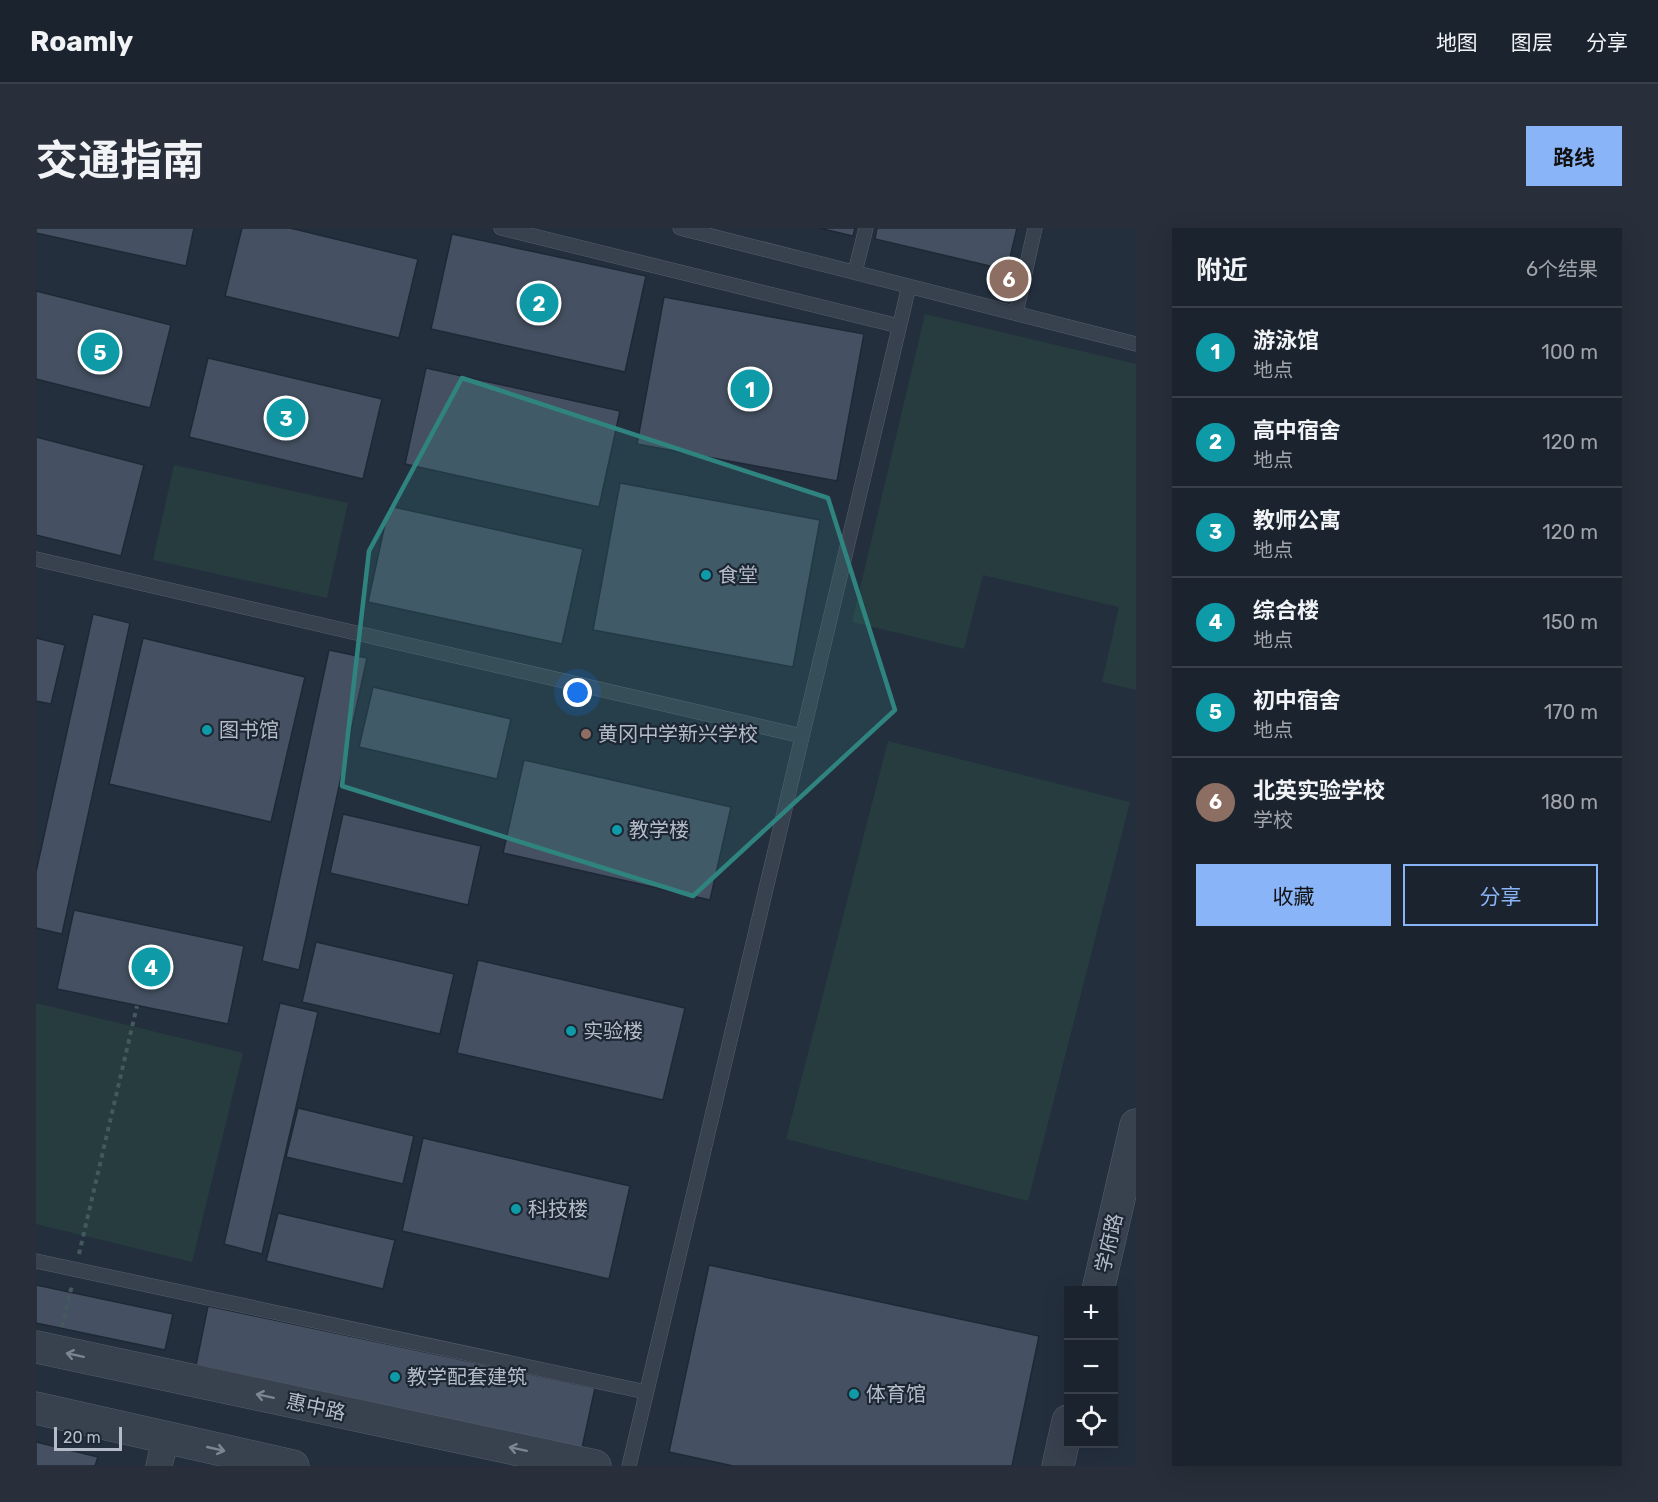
<!DOCTYPE html>
<html lang="zh">
<meta charset="utf-8">
<style>
:root{--surface:#1b232e;--page:#282f3a;--text:#f1f3f6;--muted:#a0a4aa;--line:#39404a;--accent:#8ab4f8}
body{margin:0;font-family:Rubik,"Noto Sans SC",sans-serif;background:var(--page);color:var(--text)}
.controls{position:absolute;right:18px;bottom:18px;display:grid;overflow:hidden;border-radius:0px;box-shadow:0 6px 24px #0002}
.controls button{width:54px;height:54px;display:grid;place-items:center;padding:0;border:0;border-bottom:2px solid var(--line);background:var(--surface);color:var(--text);font:30px sans-serif}
.scale{position:absolute;left:18px;bottom:15px;width:68px;box-sizing:border-box;padding-left:6px;border:3px solid #b4bcc9;border-top:0;font-size:16px;line-height:21px;white-space:nowrap;color:#b4bcc9;-webkit-text-stroke:4px #1d2633;paint-order:stroke}
.you{position:absolute;left:542px;top:465px;width:21px;height:21px;margin:-15px;border:4px solid #fff;border-radius:50%;background:#1a73e8;box-shadow:0 0 0 9px #1a73e833}
.badge{display:grid;place-items:center;width:39px;height:39px;border-radius:50%;background:var(--accent);color:#fff;font-size:20px;font-weight:700}
.pin{position:absolute;translate:-50% -50%;border:3px solid #fff;box-shadow:0 2px 6px #0006}
.list{margin:0;padding:0;list-style:none}
h2{display:flex;justify-content:space-between;align-items:center;height:78px;margin:0;padding:0 24px;font-size:26px}
h2 small{font-size:20px;font-weight:400;color:var(--muted)}
.list li{display:grid;grid-template-columns:39px 1fr auto;gap:18px;align-items:center;box-sizing:border-box;height:90px;padding:0 24px;border-top:2px solid var(--line)}
.list b{display:block;font-size:22px;white-space:nowrap}
.list p{margin:0;font-size:20px;white-space:nowrap;color:var(--muted)}
.list em{font-size:20px;font-style:normal;color:var(--muted)}
.actions{display:flex;gap:12px;padding:18px 24px}
.actions a{flex:1;padding:14px 0;border:2px solid var(--accent);border-radius:0px;text-align:center;font-size:21px;color:var(--accent)}
.actions .main{background:var(--accent);color:#111}
.icon{flex:none;width:33px;height:33px;fill:none;stroke:currentColor;stroke-width:2;stroke-linecap:round;stroke-linejoin:round}
.map{position:relative;flex:none;width:1100px;height:1238px;overflow:hidden;border-radius:0px}
header{display:flex;align-items:center;gap:36px;box-sizing:border-box;height:84px;padding:0 30px;background:var(--surface);border-bottom:2px solid var(--line)}
header strong{font-size:28px}
nav{display:flex;gap:33px;margin-inline-start:auto;font-size:21px}
.intro{display:flex;align-items:center;justify-content:space-between;box-sizing:border-box;height:144px;padding:0 36px}
h1{margin:0;font-size:42px}
.button{padding:15px 27px;border-radius:0px;background:var(--accent);color:#111;font-size:21px;font-weight:700}
main{display:flex;gap:36px;padding:0 36px}
aside{flex:1;background:var(--surface);border-radius:0px;box-shadow:0 6px 24px #0002}
.map>svg:first-child{display:block}
.green{fill:#263c3f}
.building{fill:#455162;stroke:#1f2835;stroke-width:1.5}
.lines{fill:none;stroke-linecap:round;stroke-linejoin:round}
.service-casing{stroke:#565f6c;stroke-width:15}
.minor-casing{stroke:#565f6c;stroke-width:27}
.tertiary-casing{stroke:#565f6c;stroke-width:33}
.path{stroke:#44595c;stroke-width:4;stroke-dasharray:4.5 4.5;stroke-linecap:butt}
.service{stroke:#38414e;stroke-width:14}
.minor{stroke:#38414e;stroke-width:26}
.tertiary{stroke:#38414e;stroke-width:32}
.oneway{stroke:#7c8592}
.marked{fill:#308480;fill-opacity:0.2;stroke:#308480;stroke-width:4.5;stroke-linejoin:round}
.culture-dot{fill:#0f9aa8;stroke:#1d2633;stroke-width:2}
.education-dot{fill:#8d6e63;stroke:#1d2633;stroke-width:2}
.labels{text-anchor:middle;stroke-width:4.5;stroke-linejoin:round;paint-order:stroke}
.poi-label{font-size:20px;fill:#b4bcc9;stroke:#1d2633;text-anchor:start}
.street-label{font-size:20px;fill:#b4bcc9;stroke:#1d2633}
</style>
<header>
<strong>Roamly</strong>
<nav><a>地图</a><a>图层</a><a>分享</a></nav>
</header>
<div class="intro"><h1>交通指南</h1><a class="button">路线</a></div>
<main>
<div class="map">
<svg width="1100" height="1238" viewBox="0 0 1100 1238">
<rect width="100%" height="100%" fill="#242f3e"/>
<!-- green -->
<path class="green" d="M889,86L1100,136V462L1066,454L1083,379L947,347L928,421L816,394Z
M138,237L312,275L291,370L117,332Z
M852,513L1094,574L992,973L750,911Z
M0,775L207,825L156,1034L0,996Z"/>
<!-- building -->
<path class="building" d="M0,0H158L150,38L0,5Z
M206,0H254L382,31L363,110L189,68Z
M783,0H819L817,8Z
M841,0H981L971,42L839,11Z
M416,6L610,48L589,144L395,101Z
M0,63L135,97L114,180L0,151Z
M628,69L828,106L801,253L601,216Z
M172,130L346,171L327,251L153,209Z
M390,140L584,183L563,279L369,236Z
M0,209L108,237L85,328L0,307Z
M584,255L784,292L757,439L557,402Z
M353,278L547,321L526,416L332,374Z
M57,386L94,395L26,706L0,700V644Z
M0,410L29,417L15,476L0,473Z
M107,410L269,449L235,594L73,556Z
M293,422L331,430L263,742L226,733Z
M337,459L475,491L461,551L323,519Z
M488,532L695,579L674,672L467,625Z
M307,586L445,618L432,677L294,645Z
M38,682L208,718L192,796L21,761Z
M280,714L418,746L404,806L266,774Z
M442,732L649,780L627,872L421,825Z
M244,775L282,784L226,1026L188,1016Z
M262,880L378,908L367,956L250,929Z
M387,910L594,958L573,1051L366,1003Z
M242,985L359,1012L347,1061L230,1033Z
M673,1037L1003,1108L976,1238H697L633,1224Z
M0,1057L137,1086L129,1122L0,1095Z
M172,1078L559,1160L546,1220L160,1137Z
M0,1214L62,1229L59,1238H0Z"/>
<g class="lines">
<!-- service casing -->
<g class="service-casing">
<path id="service" d="M465,0L863,98
M644,0L1100,116
M819,44L830,0
M980,85L999,0
M0,331L766,508
M0,1033L610,1164
M593,1238L873,58"/>
</g>
<!-- minor casing -->
<g class="minor-casing">
<path id="minor" d="M123,1238L130,1209"/>
</g>
<!-- tertiary casing -->
<g class="tertiary-casing">
<path id="tertiary" d="M1062,1062L1100,897
M0,1119L559,1238
M0,1180L257,1238
M1022,1238L1032,1193"/>
</g>
<!-- path -->
<path class="path" d="M43,1026L101,778
M26,1099L36,1057"/>
<!-- service -->
<use href="#service" class="service"/>
<!-- minor -->
<use href="#minor" class="minor"/>
<!-- tertiary -->
<use href="#tertiary" class="tertiary"/>
</g>
<!-- one-way arrows -->
<defs><path id="oneway-shaft" d="M-6 0H5M1.5-3L5.5 0L1.5 3" fill="none" stroke-width="1.6" stroke-linecap="round" stroke-linejoin="round" transform="scale(1.5)"/></defs>
<g class="oneway">
<use href="#oneway-shaft" transform="translate(39 1127) rotate(-168)"/>
<use href="#oneway-shaft" transform="translate(229 1168) rotate(-168)"/>
<use href="#oneway-shaft" transform="translate(180 1221) rotate(13)"/>
<use href="#oneway-shaft" transform="translate(482 1221) rotate(-168)"/>
</g>
<!-- marked area -->
<path class="marked" d="M426,150L792,270L859,482L657,668L306,558L333,323Z"/>
<!-- markers -->
<g class="culture-dot">
<circle cx="670" cy="347" r="6"/>
<circle cx="171" cy="502" r="6"/>
<circle cx="581" cy="602" r="6"/>
<circle cx="535" cy="803" r="6"/>
<circle cx="480" cy="981" r="6"/>
<circle cx="359" cy="1149" r="6"/>
<circle cx="818" cy="1166" r="6"/>
</g>
<circle class="education-dot" cx="550" cy="506" r="6"/>
<g class="labels">
<!-- poi labels -->
<g class="poi-label">
<text x="682" y="354">食堂</text>
<text x="183" y="509">图书馆</text>
<text x="562" y="513">黄冈中学新兴学校</text>
<text x="593" y="609">教学楼</text>
<text x="547" y="810">实验楼</text>
<text x="492" y="988">科技楼</text>
<text x="371" y="1156">教学配套建筑</text>
<text x="830" y="1173">体育馆</text>
</g>
<!-- street labels -->
<g class="street-label">
<text transform="translate(1073 1015) rotate(-77)" y="7">学府路</text>
<text transform="translate(280 1179) rotate(12)" y="7">惠中路</text>
</g>
</g>
</svg>
<div class="controls">
<button>+</button>
<button>−</button>
<button><svg class="icon" aria-label="locate" viewBox="0 0 24 24"><circle cx="12" cy="12" r="6"/><path d="M12 2v4M12 18v4M2 12h4M18 12h4"/></svg></button>
</div>
<div class="scale">20 m</div>
<div class="you"></div>
<div class="pin badge" style="left:714px;top:161px;background:#0f9aa8">1</div>
<div class="pin badge" style="left:503px;top:75px;background:#0f9aa8">2</div>
<div class="pin badge" style="left:250px;top:190px;background:#0f9aa8">3</div>
<div class="pin badge" style="left:115px;top:739px;background:#0f9aa8">4</div>
<div class="pin badge" style="left:64px;top:124px;background:#0f9aa8">5</div>
<div class="pin badge" style="left:973px;top:51px;background:#8d6e63">6</div>
</div>
<aside>
<h2>附近<small>6个结果</small></h2>
<ul class="list">
<li><span class="badge" style="background:#0f9aa8">1</span><div><b>游泳馆</b><p>地点</p></div><em>100 m</em></li>
<li><span class="badge" style="background:#0f9aa8">2</span><div><b>高中宿舍</b><p>地点</p></div><em>120 m</em></li>
<li><span class="badge" style="background:#0f9aa8">3</span><div><b>教师公寓</b><p>地点</p></div><em>120 m</em></li>
<li><span class="badge" style="background:#0f9aa8">4</span><div><b>综合楼</b><p>地点</p></div><em>150 m</em></li>
<li><span class="badge" style="background:#0f9aa8">5</span><div><b>初中宿舍</b><p>地点</p></div><em>170 m</em></li>
<li><span class="badge" style="background:#8d6e63">6</span><div><b>北英实验学校</b><p>学校</p></div><em>180 m</em></li>
</ul>
<div class="actions"><a class="main">收藏</a><a>分享</a></div>
</aside>
</main>
